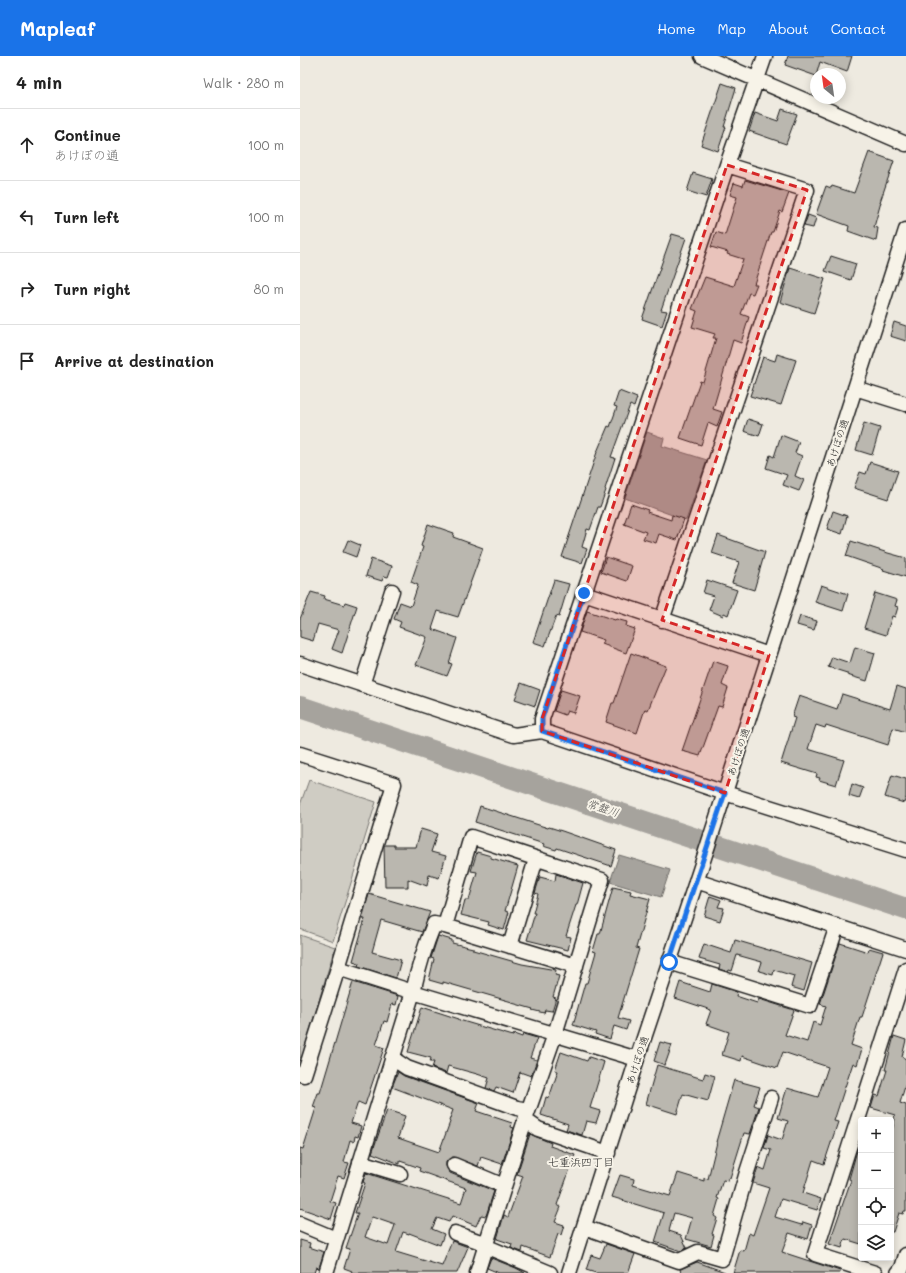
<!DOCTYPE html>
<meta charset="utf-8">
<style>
:root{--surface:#fff;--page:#f6f6f6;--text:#222;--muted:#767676;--line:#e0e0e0;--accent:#1a73e8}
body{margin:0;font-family:Mali,"Klee One",sans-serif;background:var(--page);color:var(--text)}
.controls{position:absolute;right:12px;bottom:12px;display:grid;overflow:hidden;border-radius:4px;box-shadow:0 2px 10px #0003}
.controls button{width:36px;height:36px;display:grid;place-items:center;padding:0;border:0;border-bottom:1px solid var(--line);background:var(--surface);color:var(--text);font:20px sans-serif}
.compass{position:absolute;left:510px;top:12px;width:36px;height:36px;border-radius:50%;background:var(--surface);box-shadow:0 2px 10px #0003;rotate:331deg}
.stop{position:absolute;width:12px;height:12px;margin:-9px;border:3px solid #1a73e8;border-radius:50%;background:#fff}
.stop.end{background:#1a73e8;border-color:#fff;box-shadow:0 1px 4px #0008}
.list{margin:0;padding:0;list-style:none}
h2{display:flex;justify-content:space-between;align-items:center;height:52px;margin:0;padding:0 16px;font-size:17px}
h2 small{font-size:13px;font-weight:400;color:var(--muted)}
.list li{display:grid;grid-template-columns:26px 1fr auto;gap:12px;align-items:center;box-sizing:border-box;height:72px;padding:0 16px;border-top:1px solid var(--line)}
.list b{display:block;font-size:15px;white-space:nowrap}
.list p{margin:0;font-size:13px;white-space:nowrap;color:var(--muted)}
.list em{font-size:13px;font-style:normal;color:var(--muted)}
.icon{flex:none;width:22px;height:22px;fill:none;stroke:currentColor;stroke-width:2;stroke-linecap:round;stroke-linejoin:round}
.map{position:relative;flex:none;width:606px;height:1217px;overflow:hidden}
header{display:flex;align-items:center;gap:24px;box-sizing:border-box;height:56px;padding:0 20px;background:var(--accent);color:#fff}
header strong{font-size:19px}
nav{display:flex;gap:22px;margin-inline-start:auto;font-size:14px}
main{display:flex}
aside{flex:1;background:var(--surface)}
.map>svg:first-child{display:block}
.green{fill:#cfccc3;stroke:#767470}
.water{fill:#a6a39d;stroke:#6f6d69}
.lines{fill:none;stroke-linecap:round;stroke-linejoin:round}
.river{stroke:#a6a39d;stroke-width:22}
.building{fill:#bab7af;stroke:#1c1c1c;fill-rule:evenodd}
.minor-casing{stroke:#1c1c1c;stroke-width:17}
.minor{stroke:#f7f3e8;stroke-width:14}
.route{stroke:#1a73e8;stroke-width:5}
.marked{fill:#d62828;fill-opacity:0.2;stroke:#d62828;stroke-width:3;stroke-dasharray:8 5;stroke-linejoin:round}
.labels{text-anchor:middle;stroke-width:4;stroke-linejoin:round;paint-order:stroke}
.street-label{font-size:10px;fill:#1c1c1c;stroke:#f7f3e8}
.water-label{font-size:11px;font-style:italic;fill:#535250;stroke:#f7f3e8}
.neighbourhood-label{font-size:11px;fill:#1c1c1c;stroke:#f7f3e8}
</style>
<header>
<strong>Mapleaf</strong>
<nav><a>Home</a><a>Map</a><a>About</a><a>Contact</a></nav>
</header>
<main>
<aside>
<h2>4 min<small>Walk · 280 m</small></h2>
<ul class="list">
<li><svg class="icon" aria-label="ahead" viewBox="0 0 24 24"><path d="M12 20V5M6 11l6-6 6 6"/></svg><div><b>Continue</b><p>あけぼの通</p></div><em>100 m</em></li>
<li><svg class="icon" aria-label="left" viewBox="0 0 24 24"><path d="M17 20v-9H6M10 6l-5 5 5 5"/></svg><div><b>Turn left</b></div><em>100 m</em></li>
<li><svg class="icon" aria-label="right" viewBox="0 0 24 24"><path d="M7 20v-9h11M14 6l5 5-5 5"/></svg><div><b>Turn right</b></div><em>80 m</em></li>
<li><svg class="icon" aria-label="arrive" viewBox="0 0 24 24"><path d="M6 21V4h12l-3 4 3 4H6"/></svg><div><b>Arrive at destination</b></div></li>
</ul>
</aside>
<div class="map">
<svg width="606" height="1217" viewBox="0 0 606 1217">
<rect width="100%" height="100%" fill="#eeeae0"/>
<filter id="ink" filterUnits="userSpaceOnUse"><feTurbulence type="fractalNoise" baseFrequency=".025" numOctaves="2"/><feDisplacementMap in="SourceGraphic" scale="8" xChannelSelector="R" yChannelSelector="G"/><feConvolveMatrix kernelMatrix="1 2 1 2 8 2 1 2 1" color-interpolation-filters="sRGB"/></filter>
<g filter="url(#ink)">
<!-- green -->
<path class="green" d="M9,724L76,746L33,885L0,873V749Z
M0,879L35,891L2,1001L0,1002Z"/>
<!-- water -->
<path class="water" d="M347,376L364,382L362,390L407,404L386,464L325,442Z
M319,799L370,814L361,841L310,826Z"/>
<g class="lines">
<!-- river -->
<path class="river" d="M0,651L606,853"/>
</g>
<!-- building -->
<path class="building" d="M488,0H552L547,16L520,6L516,20L485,9Z
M422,27L436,32L424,71H426L418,95L401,89Z
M482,53L497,58L486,88L449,75L455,57L478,65Z
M569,96L594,105L580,146H581L574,171L578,172L576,185L548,175L549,170L516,158L526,130L531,132L532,130L554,137Z
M393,117L412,123L406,141L387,135Z
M445,124L489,137L482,156L480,155L473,176H471L454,228H457L453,238L449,237L441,258L449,261L441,287L433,284L418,336L413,353L422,356L417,371L408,367L401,389L380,382L400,325L403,326L416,282H413L415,278L392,271L397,255L392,253L405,221L434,230L443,203L427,198L428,196L411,191L416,176L425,179L437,141L430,139L434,127L443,130Z
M508,159L516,162L513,172L504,170Z
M372,178L386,182L361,254L367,255L362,270L342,263Z
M531,200L556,208L551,224L525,215Z
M490,212L525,223L514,257L480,246Z
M594,266L606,270V285L590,280Z
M477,298L496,304L481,349L450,340L463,301L475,305Z
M319,335L337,342L334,351L330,349L311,401L315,402L305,433L306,434L300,451H298L290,474L287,473L282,491L287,493L282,507L262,501L297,396L308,370L310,371L317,351L314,350Z
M448,363L463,368L459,380L444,375Z
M564,367L580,372L572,399L556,394Z
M481,379L499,386L495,397L502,400L495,420L504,424L499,435L483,429L487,419L466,412L470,399L474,401Z
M570,406L598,415L588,443L554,432L560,416L566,418Z
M331,448L348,454L347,456L371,464L372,459L384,463L377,484L359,478L356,487L343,483L346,476L324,468Z
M533,455L547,460L542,478L527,473Z
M128,468L154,477L153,481L183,492L158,561L138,555L132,573L157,582L149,607L152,608L147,620L116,609L127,581L99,571L101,566L94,563L100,546L111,550L118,529L111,526L123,491L121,490Z
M418,479L465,496L454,534L432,527L439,506L412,497Z
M48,484L60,489L56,501L43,496Z
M551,485L588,497L606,502V521L583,514L584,513L546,500Z
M306,501L332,510L327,525L301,516Z
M71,503L92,510L88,521L84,520L82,525L66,520Z
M254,524L269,528L259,561L256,560L245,590L233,586Z
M407,524L437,534L428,559L424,557L423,560L409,554L414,540L403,537Z
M521,529L548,538L543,555L515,546Z
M11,536L25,540L24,543L44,549L45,546L57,550L42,597L32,593L39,574L18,568L13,585L0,581V563Z
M575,537L597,544L595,550L598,551L595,561L592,560L586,579L564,572Z
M287,555L315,564L316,563L327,566L326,570L335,573L326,597L302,588L304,584L280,576Z
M500,560L517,565L514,574L497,569Z
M555,591L575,597L567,625L547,619V617L528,611L532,601L550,607Z
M331,597L366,610L348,654L345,653L337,677L306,666L312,647H314Z
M413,605L428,610L422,629L428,632L422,651L418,650L400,700L382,695Z
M221,627L240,634L235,650L215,643Z
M597,630L606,633V676L593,672L588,689L526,669L525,672L516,669L508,693L544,704L536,729L519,724L520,722L516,721L517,718L481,707L495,662L492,661L499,640L537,653L542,638L590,653Z
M261,634L280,640L274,657L267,655L265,659L254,655Z
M592,719L606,723V741L604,747L585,741Z
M552,728L563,732L559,743L549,740Z
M180,750L248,772L249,771L262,775L316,794L311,810L257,792L256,794L243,790L244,788L175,766Z
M121,773L137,778L131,796L146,800L139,822L129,819L127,830L108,823V831H85L84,789H94V791H116Z
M177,796L191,800V802L218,810L205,855L209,856L204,874L188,869L189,866L161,859L165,844H169L177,816L171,815Z
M256,818L283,827L277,849H276L266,880L271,881L268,894L227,884L235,857H233L238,838L235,837L240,821L255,825Z
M313,831L331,835L330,838L350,843L336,892L339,893L318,962L329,965L326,974L314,970L310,983L295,978L296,976L273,969L285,927H287L296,896L293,895L298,878H300Z
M69,838L130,856L122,876L81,864L72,896L101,904L96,922L58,910L59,907L53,905L65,863H62Z
M410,840L421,844L418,851L424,852L420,865L404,860Z
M138,880L152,884V887L173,892V894L222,908L256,914L255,919L259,920L253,941L256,942L252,955L245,954L244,957L232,954L233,953L212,947V946L143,926V928L129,924L134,903L131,902Z
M435,884L512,907L504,935L491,931L494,920L474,914L473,919L459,915L462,906L437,899L432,915L429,914L428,916L419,913L420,909L399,903L404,888L431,897Z
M540,887L568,896L569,892L583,896L562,961H560L551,989L562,993L557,1009L553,1007L545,1031L534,1065L538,1066L524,1108L513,1104L503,1137L521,1143L517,1154L481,1143L475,1161L498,1168L502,1169L503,1166L512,1169L508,1183L489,1177L482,1196L540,1215V1217H433L440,1194L444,1195L449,1177L453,1179L469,1132L453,1127L458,1111L465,1114L471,1094L464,1092L468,1079L482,1084L488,1065L478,1062L487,1032L518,1041L528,1011L483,996L477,1012L442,1000L441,1005L422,999L429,976L406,968L411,954L375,942L380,926L410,936L412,928L437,936L436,940L457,947L459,943L494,954L485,979L507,986L513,966L520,969L526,950L520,948Z
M53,926L98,940L96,949L92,948L87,966L84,965L76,989L84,992L65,1049L58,1046L51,1067L61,1070L58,1081L55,1080L54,1086L50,1084L44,1106L49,1107L44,1122L38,1120L30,1145L36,1147L31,1163L0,1152V1092L3,1093L16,1052L13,1051L18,1037H20Z
M122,951L159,963V964L213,980L214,978L222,981L223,978L237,982L230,1002L237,1004L231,1020L220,1016L213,1037L196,1031L194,1035L186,1032L189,1022L177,1018L148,1010L146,1017L132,1012L134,1006H130L131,1002L108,996Z
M594,980L606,984L602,1001L606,1003V1027L600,1047L606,1049V1155H604L603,1158L599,1157L593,1176H591V1079L595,1063L594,1062L595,1059L571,1052L575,1039L579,1040L587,1014H585Z
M360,986L372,989L365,1009L354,1005Z
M261,996L287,1005L289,1001L304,1006L290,1052L300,1055L296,1067L286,1065L282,1079L266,1074L268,1068L241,1059L246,1041L249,1042L258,1015L255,1014Z
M357,1009L403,1023L405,1017L415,1020L408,1045L383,1038L377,1058L346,1048Z
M98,1016L104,1020L179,1047L176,1055L212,1067L211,1071L214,1072L202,1108L181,1101L178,1110L153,1101L149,1103L146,1106V1110L150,1117L194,1135L186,1160L181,1159L176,1170L152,1160L149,1166L137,1162L132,1173L144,1178L140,1189L109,1177V1178L103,1176L96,1196L142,1210L152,1185L168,1191L157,1217H51L52,1215L44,1212L50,1193L46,1192L58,1157H55L65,1127L63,1126L66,1117L161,1147L166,1132L119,1115L120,1112L100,1105V1108L72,1097L87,1054L105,1060L98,1082L139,1096L150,1066L149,1065L153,1054L92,1031ZM72,1161L95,1169L88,1189L65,1181Z
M434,1024L460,1031L454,1049L459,1051L450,1078L444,1077L430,1122H429L428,1125L423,1124L417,1142L419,1143L414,1160L417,1162L412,1178L414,1179L411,1190L386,1183L392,1162L374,1157L369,1175L381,1179L387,1192L381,1195L355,1186L364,1157L312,1141L320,1119L334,1123L333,1129L370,1140L378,1117L404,1125V1122L408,1123L417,1086H416Z
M230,1078L251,1087L250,1090L275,1099L257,1149L261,1151L255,1166L264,1169L261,1179L258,1178L250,1201L223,1191L222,1196L211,1192L212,1188L197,1183L204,1159L208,1161L223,1120L217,1118Z
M558,1091H561V1188L545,1183L542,1192L529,1188L551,1124L549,1123Z
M0,1184L10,1187L9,1191L24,1196L19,1212L16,1211L14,1217H0Z
M306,1188L335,1198L328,1217H296L286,1214L291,1199L300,1202Z
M191,1202L216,1212L225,1217H199L187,1212Z
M397,1206L425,1216V1217H381L380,1213Z"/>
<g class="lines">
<!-- minor casing -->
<g class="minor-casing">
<path id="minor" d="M402,0L606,88
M555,332L606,348
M284,537L469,599
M362,564L507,134L427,109
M0,608L214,679L242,675L425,737L606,794
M62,629L92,535
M242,675V663L427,109L465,0
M0,698L94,728L38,912L4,1019L0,1018
M396,825L606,893
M145,870L276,910
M210,890L236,803
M369,906L510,950L537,870
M38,912L113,936L337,1003
M92,1002L107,1012L217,1052L228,1054
M225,1064L238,1073L308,1097
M60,1106L100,1118
M154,1109L204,1130
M0,1168L36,1183
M284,1171L379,1205L398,1196L422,1203L447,1116L471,1042
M155,1177L178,1185L186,1186
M185,1190L250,1217
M26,1217L113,936C118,913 125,890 134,868L145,870L171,781L302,824L255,978L225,1064L177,1217
M269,1217L337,1003L400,814L606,174
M575,1217L515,1198L606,913
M598,1217L602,1212L606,1199"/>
</g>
<!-- minor -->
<use href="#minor" class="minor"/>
</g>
</g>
<g class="lines" filter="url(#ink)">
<!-- route -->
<path class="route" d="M284,537L242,662V675L425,737L369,906"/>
</g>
<!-- marked area -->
<path class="marked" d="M427,109L507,134L362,564L469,599L425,737L242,675V663Z"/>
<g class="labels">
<!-- street labels -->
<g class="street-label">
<text transform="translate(537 387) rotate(-72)" y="4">あけぼの通</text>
<text transform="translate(438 696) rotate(-72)" y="4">あけぼの通</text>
<text transform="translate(337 1004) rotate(-72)" y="4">あけぼの通</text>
</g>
<!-- water labels -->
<g class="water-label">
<text transform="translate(303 752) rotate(18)" y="4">常盤川</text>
</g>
<!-- neighbourhood labels -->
<g class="neighbourhood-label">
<text x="281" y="1110">七重浜四丁目</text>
</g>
</g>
</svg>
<div class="controls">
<button>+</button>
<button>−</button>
<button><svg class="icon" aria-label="locate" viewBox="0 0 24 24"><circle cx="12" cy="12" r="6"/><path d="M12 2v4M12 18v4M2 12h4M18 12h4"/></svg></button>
<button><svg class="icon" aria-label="layers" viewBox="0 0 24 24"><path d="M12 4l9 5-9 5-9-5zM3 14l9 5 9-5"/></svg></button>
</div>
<svg class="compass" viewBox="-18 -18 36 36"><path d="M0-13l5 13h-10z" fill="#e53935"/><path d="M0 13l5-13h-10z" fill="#767676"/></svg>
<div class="stop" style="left:369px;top:906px"></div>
<div class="stop end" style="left:284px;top:537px"></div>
</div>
</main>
